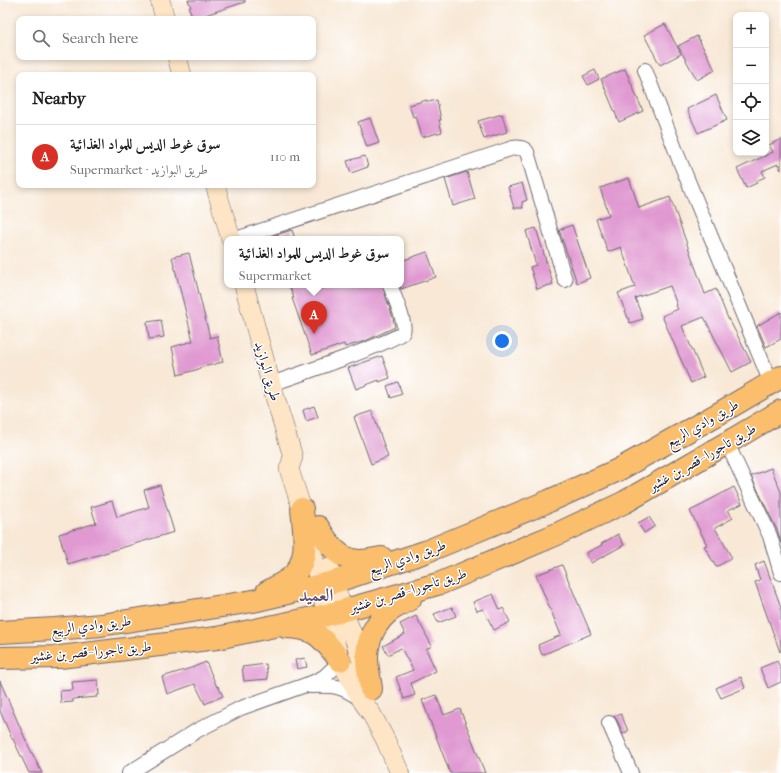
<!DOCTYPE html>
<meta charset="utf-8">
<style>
:root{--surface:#fff;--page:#f2f2f2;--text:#202124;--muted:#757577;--line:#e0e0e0;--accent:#d93025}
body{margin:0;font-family:"IM FELL French Canon",Amiri,serif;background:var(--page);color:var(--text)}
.controls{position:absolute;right:12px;top:12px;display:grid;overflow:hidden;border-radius:8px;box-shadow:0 2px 6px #0003}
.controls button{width:36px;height:36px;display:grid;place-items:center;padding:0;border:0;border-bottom:1px solid var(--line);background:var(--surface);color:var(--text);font:20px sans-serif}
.you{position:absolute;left:502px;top:341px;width:14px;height:14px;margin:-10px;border:3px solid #fff;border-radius:50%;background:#1a73e8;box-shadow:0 0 0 6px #1a73e833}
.badge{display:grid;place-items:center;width:26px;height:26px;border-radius:50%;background:var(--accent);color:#fff;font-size:13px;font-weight:700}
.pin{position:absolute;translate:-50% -33px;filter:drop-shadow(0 1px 2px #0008)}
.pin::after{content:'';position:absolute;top:21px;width:14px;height:12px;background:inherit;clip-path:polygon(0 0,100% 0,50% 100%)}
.popup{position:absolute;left:224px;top:236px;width:180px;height:52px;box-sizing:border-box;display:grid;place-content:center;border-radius:8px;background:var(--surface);filter:drop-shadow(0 1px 3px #0005);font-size:13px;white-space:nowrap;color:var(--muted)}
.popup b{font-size:15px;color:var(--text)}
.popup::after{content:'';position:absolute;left:50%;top:100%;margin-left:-8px;border:8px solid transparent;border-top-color:var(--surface)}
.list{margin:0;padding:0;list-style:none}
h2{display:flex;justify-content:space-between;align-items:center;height:52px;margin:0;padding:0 16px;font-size:17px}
h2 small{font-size:13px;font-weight:400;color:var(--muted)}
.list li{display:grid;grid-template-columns:26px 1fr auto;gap:12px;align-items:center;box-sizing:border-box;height:64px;padding:0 16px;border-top:1px solid var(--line)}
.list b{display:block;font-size:15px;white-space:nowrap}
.list p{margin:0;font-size:13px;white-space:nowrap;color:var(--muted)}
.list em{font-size:13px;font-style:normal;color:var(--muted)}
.icon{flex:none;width:22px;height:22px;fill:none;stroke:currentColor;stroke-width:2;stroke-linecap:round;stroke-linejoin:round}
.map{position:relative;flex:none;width:781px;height:773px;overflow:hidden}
.search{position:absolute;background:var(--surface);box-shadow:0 2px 6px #0003;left:16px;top:16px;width:300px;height:44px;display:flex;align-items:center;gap:10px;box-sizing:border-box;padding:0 14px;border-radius:8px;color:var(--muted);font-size:15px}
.panel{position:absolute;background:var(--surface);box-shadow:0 2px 6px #0003;left:16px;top:72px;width:300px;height:116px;border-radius:8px}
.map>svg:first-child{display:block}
.building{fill:#e099d1}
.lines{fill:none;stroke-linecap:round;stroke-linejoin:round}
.minor-casing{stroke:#6d6771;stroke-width:16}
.secondary-casing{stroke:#6d6771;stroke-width:20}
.trunk-casing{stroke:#6d6771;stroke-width:24}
.minor{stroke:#fff;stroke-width:14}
.secondary{stroke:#fde5c5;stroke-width:19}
.trunk{stroke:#fabe6d;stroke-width:22}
.labels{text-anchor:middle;stroke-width:3;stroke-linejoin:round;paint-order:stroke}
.street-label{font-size:14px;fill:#22223b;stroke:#fff}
.district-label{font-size:18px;font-weight:bold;fill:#644c70;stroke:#fff}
</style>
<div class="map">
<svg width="781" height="773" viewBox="0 0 781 773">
<rect width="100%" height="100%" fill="#fff"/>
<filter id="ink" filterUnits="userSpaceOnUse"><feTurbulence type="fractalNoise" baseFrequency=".025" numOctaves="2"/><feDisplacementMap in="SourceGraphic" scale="8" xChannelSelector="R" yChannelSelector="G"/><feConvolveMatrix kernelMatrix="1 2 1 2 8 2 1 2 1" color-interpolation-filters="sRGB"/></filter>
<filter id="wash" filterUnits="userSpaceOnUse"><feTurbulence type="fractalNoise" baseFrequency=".012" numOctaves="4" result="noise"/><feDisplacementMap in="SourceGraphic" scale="16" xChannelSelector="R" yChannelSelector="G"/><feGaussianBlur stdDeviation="0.9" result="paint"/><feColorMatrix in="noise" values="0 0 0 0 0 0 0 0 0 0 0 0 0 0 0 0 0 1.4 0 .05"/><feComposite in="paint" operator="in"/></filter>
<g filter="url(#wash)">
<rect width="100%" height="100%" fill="#f8e8d5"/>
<g id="blocks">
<!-- building -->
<path class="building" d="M188,0H245V2L193,19L189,8L191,7Z
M665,24L681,54L660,65L644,35Z
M697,36L715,70L697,80L678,46Z
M625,69L643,111L619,122L601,79Z
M595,70L599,79L588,85L583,76Z
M716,95L727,120L698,133L687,109Z
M427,100L428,102L437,100L441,120H439L442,132L422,137L416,116L413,117L409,105Z
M502,114L507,132L484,139L478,121Z
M370,118L379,143L367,147L358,122Z
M781,139V170L778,164L762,171L765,177L756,181L757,183L746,188L737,169L773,152L769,145Z
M365,156L368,167L351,173L347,161Z
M467,172L475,199L453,206L445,179Z
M629,178L639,208L670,197L705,294L716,289L729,321H730L751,362L732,372L704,317L682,326L704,377L691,383L662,316L678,309L676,306L677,305L670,286L635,298L643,319L630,323L618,293L635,287L621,247L608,252L596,219L609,215L600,188Z
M522,183L527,200L522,202L523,208H514L508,187Z
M572,225L590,278L577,283L559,230Z
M536,228L553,284L537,289L530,267L536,265L526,231Z
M292,230L295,239H266V238Z
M427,252L436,277L401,289L399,285H401V261Z
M189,253L210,338L217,336L223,362L199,368V369L178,375L172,347L193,341L172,257Z
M289,285H310L312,292L332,285H382L393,318L395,327L365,341L345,347L344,344L312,355L292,298H294Z
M781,312V339L766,347L757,326Z
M161,320L164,337L149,339L147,322Z
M382,356L390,378L379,382V380L356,389L348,368Z
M398,382L402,394L391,398L387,386Z
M314,406L318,417L306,421L303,410Z
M372,411L388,457L371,464L354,417Z
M771,468L781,492V543L778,532L751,476Z
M160,485L174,532L68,564L59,534L96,523L91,507L112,501L117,517L149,507L144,490Z
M734,487L742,504L728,510L733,518L715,528L732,558L716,567L704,546L707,545L690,511L706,503V502Z
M649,517L655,526L644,533L638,523Z
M618,534L624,545L591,563L586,553L602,545L601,544Z
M764,561L781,607V651L780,652L755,582L760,580L755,565Z
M562,565L591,634L542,655L538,645L561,635L536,575Z
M493,594L500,610L503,608L510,622L494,630L483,609L477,611L473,602Z
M452,607L456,616L438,623L434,614Z
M416,616L432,646L426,649L436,671L411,683L415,695L404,699L396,677L413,670L401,648L388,655L383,646L405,634L400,624Z
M305,658L307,667L297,669L295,660Z
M777,661L781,669V682L768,688L760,668Z
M206,662L217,687L218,686L223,696L205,704L195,684L167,694L162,677L191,668Z
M266,664L268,679L244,681L242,667Z
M741,677L745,688L721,698L716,688Z
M98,680L99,695H96L97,697L73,699V702L61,703L60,691L73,690L72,682Z
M0,681L27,743L42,773H29L13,739H12L0,711Z
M436,695L444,715L460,709L485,773H450L422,700Z
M621,714L628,731L623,734L617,720L614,716Z"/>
</g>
</g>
<g filter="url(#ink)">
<use href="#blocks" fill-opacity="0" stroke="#6d6771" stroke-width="1"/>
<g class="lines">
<!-- minor casing -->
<g class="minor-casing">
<path id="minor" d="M645,70L679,159L771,383
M236,239L513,148C519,147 524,148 527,152L565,280
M271,384C289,378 397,341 403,332C407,324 393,294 390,285
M727,443L770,536L781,573
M310,686C332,685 342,685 360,699
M609,723L631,773
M129,773L198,730L241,708L314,682L324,677L336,666L342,662"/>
</g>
<!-- secondary casing -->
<g class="secondary-casing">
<path id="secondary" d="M160,0L165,19
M177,57L182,75
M215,185L231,239
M244,285L271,384L293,457
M293,457L289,469L302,509L327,615L340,660L363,702L371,713L385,739L400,773
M329,567L343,611L355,641L365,670"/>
</g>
<!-- trunk casing -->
<g class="trunk-casing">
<path id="trunk" d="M318,527C328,543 338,560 360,561C367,561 375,559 382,558
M267,592C274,588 282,584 289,579C311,563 304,533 302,509
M286,627C317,628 321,637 340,660
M0,632L55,629L101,625L185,612L253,601L334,582L425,552L549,501L618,470L718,414L781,377
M0,658L60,657L217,638L327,615L441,583L555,535L625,502L727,443L781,411
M371,689C370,679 367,668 367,658C367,639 376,621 391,610C397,606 404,603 410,599"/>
</g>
<!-- minor -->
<use href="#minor" class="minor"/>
<!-- secondary -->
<use href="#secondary" class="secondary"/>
<!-- trunk -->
<use href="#trunk" class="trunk"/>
</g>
</g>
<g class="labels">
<!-- street labels -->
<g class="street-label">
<text transform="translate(268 371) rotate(74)" y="5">طريق البوازيد</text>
<text transform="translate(702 423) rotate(-30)" y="5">طريق وادي الربيع</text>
<text transform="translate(702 457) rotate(-30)" y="5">طريق تاجورا -قصر بن غشير</text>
<text transform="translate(407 557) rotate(-19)" y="5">طريق وادي الربيع</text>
<text transform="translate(408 590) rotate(-17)" y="5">طريق تاجورا -قصر بن غشير</text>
<text transform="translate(91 625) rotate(-7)" y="5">طريق وادي الربيع</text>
<text transform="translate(91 651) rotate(-5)" y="5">طريق تاجورا -قصر بن غشير</text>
</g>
<!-- district labels -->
<g class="district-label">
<text x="316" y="601">العميد</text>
</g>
</g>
</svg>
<div class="controls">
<button>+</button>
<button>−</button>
<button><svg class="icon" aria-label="locate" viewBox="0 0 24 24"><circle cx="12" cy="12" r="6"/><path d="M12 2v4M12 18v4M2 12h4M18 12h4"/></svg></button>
<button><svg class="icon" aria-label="layers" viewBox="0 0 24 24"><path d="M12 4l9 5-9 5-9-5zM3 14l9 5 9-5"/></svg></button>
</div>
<div class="you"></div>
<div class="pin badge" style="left:314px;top:334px">A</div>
<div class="popup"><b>سوق غوط الديس للمواد الغذائية</b>Supermarket</div>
<div class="search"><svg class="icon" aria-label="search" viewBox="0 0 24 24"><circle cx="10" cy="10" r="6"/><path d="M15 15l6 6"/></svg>Search here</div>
<section class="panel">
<h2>Nearby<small></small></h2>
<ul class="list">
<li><span class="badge">A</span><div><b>سوق غوط الديس للمواد الغذائية</b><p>Supermarket · طريق البوازيد</p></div><em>110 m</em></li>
</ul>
</section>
</div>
